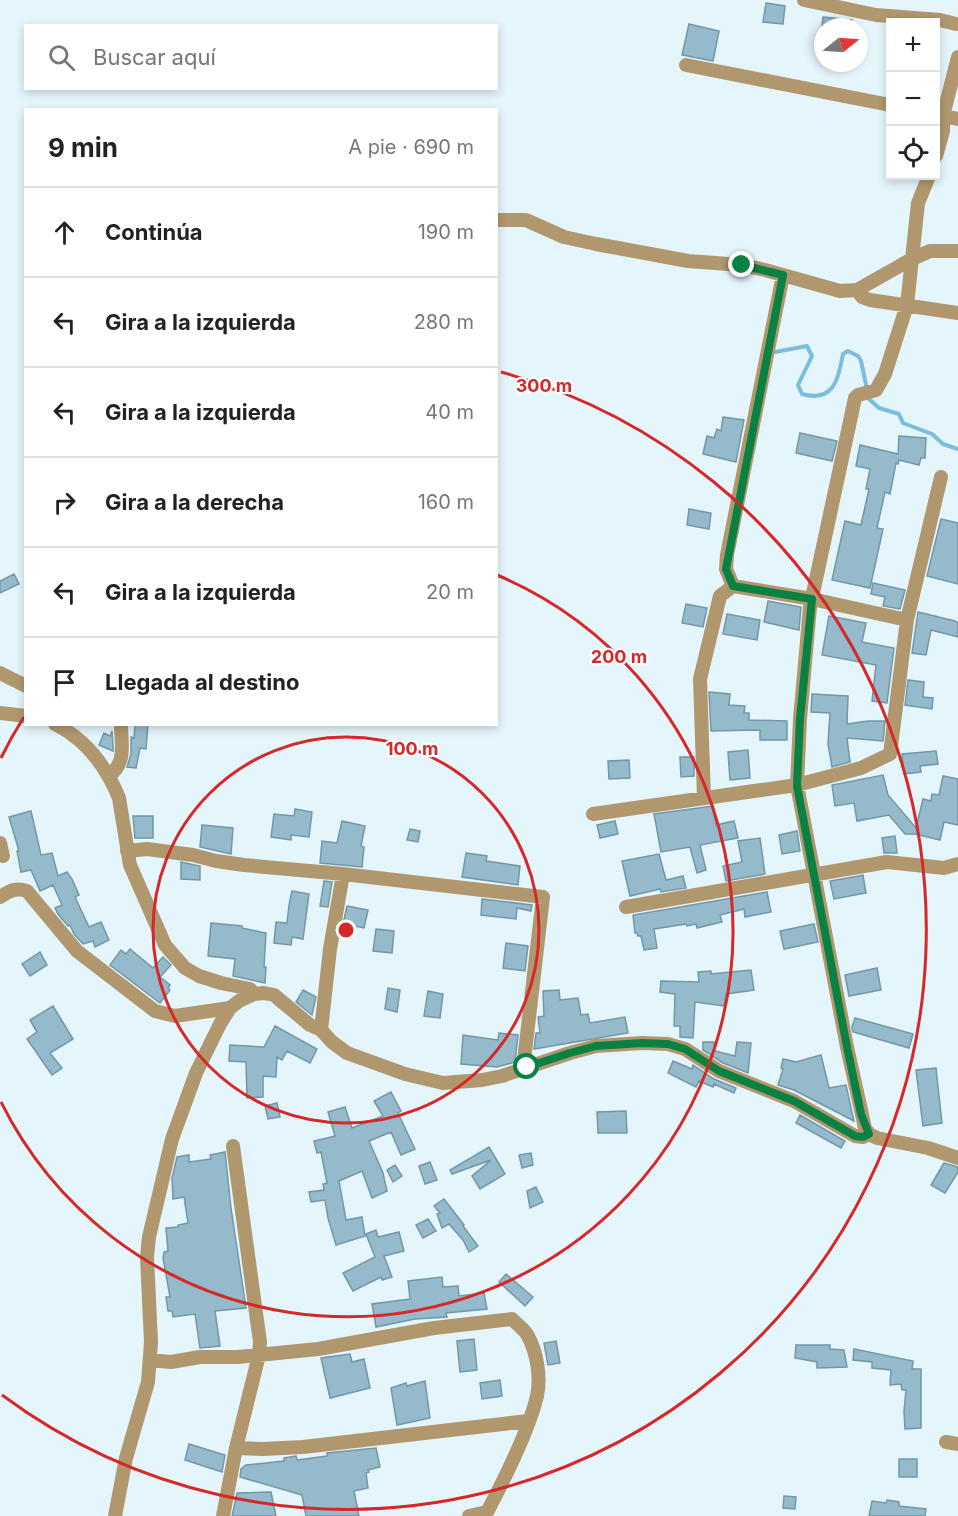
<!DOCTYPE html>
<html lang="es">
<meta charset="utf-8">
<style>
:root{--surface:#fff;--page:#f6f6f6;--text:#222;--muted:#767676;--line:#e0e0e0}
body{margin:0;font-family:Inter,sans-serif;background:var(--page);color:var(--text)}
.controls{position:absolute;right:18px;top:18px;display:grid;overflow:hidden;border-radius:0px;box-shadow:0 3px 9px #0003}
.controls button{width:54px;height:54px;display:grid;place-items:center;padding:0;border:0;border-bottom:2px solid var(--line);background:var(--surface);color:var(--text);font:30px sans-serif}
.compass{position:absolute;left:814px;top:18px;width:54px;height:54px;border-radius:50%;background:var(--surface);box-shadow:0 3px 9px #0003;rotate:73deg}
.stop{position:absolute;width:18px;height:18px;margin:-14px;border:4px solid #0b8043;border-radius:50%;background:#fff}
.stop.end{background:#0b8043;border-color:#fff;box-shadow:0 2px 6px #0008}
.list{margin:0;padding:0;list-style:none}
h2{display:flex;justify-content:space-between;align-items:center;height:78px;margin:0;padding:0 24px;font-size:26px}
h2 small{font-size:20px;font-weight:400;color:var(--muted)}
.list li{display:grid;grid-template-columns:39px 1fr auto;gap:18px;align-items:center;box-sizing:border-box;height:90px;padding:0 24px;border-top:2px solid var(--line)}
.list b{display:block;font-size:22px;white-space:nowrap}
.list em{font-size:20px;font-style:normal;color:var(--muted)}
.icon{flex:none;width:33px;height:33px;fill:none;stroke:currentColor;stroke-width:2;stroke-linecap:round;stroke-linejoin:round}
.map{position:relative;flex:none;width:958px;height:1516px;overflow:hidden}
.search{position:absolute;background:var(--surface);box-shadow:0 3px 9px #0003;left:24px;top:24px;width:474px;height:66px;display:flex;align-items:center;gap:15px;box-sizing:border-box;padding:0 21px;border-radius:0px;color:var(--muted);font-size:22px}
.panel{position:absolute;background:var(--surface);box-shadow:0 3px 9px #0003;left:24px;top:108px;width:474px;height:618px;border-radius:0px}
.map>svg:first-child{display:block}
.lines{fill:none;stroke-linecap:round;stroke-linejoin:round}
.stream{stroke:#7abedc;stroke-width:4}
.building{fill:#95bacb;stroke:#7297a7;stroke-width:1.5}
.minor{stroke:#b0976e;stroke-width:14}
.route{stroke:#0b8043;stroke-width:8}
.ring{fill:none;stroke:#d62828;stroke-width:3}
.centre{fill:#d62828;stroke:#fff;stroke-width:3}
.ring-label{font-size:18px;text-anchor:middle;font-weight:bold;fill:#d62828;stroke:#fff;stroke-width:4.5;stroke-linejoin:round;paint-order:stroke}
</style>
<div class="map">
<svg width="958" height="1516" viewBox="0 0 958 1516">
<rect width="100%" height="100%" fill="#e5f5fc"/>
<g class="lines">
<!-- stream -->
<path class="stream" d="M775,352L807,346L812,356L798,385L802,394C834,403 838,379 843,354L848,351L858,356L861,361L869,399L879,408L899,414L903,423L932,434L943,444L958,449"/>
</g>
<!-- building -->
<path class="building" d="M766,3L785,6L783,24L763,22Z
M823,17L852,20L851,27H822Z
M689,24L719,31L713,61L682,55Z
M723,417L744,420L736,462L703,454L707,436L714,438L717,429L721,431Z
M800,433L837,441L832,461L796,453Z
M899,436L926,438L925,458H921L919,465L899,460L898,464L896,463L890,494L885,492L877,528L883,529L870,588L832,580L845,521L861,525L869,489H866L870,469L856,466L860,445L898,454Z
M689,509L711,513L709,529L687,525Z
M941,519L958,523V584L927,576Z
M14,574L19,584L0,593V581Z
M873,583L905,590L900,609L883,606L885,597L871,594Z
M768,601L801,607L799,630L764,622Z
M686,604L707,608L703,627L682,623Z
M918,612L955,621L958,623V637L931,630L926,655L912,653Z
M727,614L760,620L757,640L723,634Z
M829,616L866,623L862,642L894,648L887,703L872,701L876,665L822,655Z
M908,680L924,682L923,697L933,698L932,709L905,705Z
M709,692L730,694L729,705L745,706L744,713H749V720L787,721V740H760V730L711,731Z
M812,694L848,696L847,724L868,721H885L883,741L847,738L850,762L832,767L828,744L830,713L811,712Z
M135,724H148L146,749L140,748L136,768L127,767L131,754V737L134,738Z
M112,731L113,746V751L99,745L104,733L110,736Z
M748,750L750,778L730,780L728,752Z
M936,751L938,764L920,766L921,772L904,774L902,754Z
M680,757H694V776L681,777Z
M629,760L630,778L609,779L608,761Z
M883,775L888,795L916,828L923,799L931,801L932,794L939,795L943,776L958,779V825L944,822L940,840L915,834H905L889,815L857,821L854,803L835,806L832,785Z
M713,806L716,825L734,821L738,838L700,845L706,870L697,873L690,847L661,852L654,814Z
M295,809L312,812L309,837L291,835V840L271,837L274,814L294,816Z
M31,811L41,855L52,853L58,876L67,872L72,879L79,895L75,897L89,927L101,922L109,940L95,947L93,941L83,944L74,934L70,925L68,926L58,914L55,908L62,905L53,885L40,891L31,870L21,872L17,851H19L9,817Z
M133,816H153V838H135Z
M342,821L365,826L361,846L364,847L362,867L320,863L322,841L337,843Z
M615,821L618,834L600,838L597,825Z
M202,825L233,828L231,854L200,847Z
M410,829L420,831L418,842L407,840Z
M797,831L800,851L782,854L779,835Z
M895,836L897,853H884L882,838Z
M760,838L765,874L726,881L723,866L742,862L738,841Z
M466,853L487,856L486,861L520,866L518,885L462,877Z
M659,854L666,880L683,876L686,888L661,892L660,889L630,896L622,861Z
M181,862L200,866V880L181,879Z
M863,875L866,893L834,899L830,881Z
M324,881L332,882L328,907L320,906Z
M292,891L309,894L303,939L292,937L291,945L274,943L276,922L287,923L289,905Z
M767,892L771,912L745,917L744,909L720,915L722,922L697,928L696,924L687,926L686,924L654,929L657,948L644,950L641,936H638L637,933H635L633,915Z
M482,899L532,905L531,911L517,908L516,919L481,915Z
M347,906L368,910L364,928L343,924Z
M211,923L242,926V928L266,933L264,967H266L265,983L233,976L235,959L208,956Z
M814,924L818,942L784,949L780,931Z
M376,929L394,931L392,953L373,951Z
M506,943L528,946L525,971L503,968Z
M130,949L153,968L163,957L171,965L160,977L170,985L168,988L170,990L160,1003L110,965L121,950L126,954Z
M40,952L47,965L30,976L22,964Z
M877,968L881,990L849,996L845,975Z
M751,970L754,990L726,994L724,1006L695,1002L693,1038L680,1037V1026H674L675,994L660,992L661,981L699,982L698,972L711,971V974Z
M388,988L400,990L397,1012L385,1009Z
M303,990L316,997L312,1015L296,1002Z
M559,990L560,1000L578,998L581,1015L588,1014L590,1023L625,1017L628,1033L534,1049L536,1033H540L538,1017L544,1016L543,991Z
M428,991L443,994L440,1018L424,1016Z
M53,1006L73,1039L50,1053L62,1068L52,1075L27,1039L37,1032L30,1020Z
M855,1018L913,1034L909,1048L853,1032L852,1027Z
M275,1026L317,1049L310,1063L287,1051L282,1060L277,1057L276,1077L263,1076V1097L247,1098L246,1062L229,1061L230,1045L264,1047Z
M499,1033L518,1035L515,1062L497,1067L461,1064L463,1035L498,1040Z
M703,1042H714L715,1051L735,1056L737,1042L751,1043L748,1073L723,1063L703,1050Z
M821,1055L829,1088L846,1085L854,1121L794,1090L778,1085L783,1069L781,1068L783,1059L796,1062Z
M673,1061L692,1069L693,1065L714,1079L736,1088L734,1093L714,1084L713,1087L699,1081L696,1087L668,1073Z
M936,1068L942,1123L923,1126L916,1070Z
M391,1092L401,1111L398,1113L415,1149L401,1155L391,1132L369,1141L383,1173L387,1191L372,1198L362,1171L339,1181L346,1220L362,1217L365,1236L336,1245L328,1218L325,1200L311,1202L309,1192L324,1190L323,1184L327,1183L321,1152L317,1153L314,1141L335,1136L328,1112L345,1107L352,1128L383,1116L374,1101Z
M277,1103L280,1117L268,1119L265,1106Z
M626,1111L627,1133H598L597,1112Z
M800,1115L845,1141L841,1148L796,1123Z
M489,1147L505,1174L480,1189L472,1176L491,1160L452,1174L450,1170Z
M225,1152L231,1208L246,1308L215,1311L220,1346L200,1348L195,1314L173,1317L172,1311H168L166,1297H170L163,1258L164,1252L168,1251L166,1228L178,1227V1225L188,1223L184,1197L173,1199L172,1178L177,1157L189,1155V1162L211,1159L210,1155Z
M531,1153L533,1165L522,1168L519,1155Z
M430,1162L437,1180L425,1184L419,1166Z
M944,1163L958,1167V1172L945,1193L931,1185Z
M395,1165L402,1176L393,1182L387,1170Z
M536,1187L543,1202L530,1208L527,1191Z
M444,1199L464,1225L463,1226L478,1246L469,1252L463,1240L449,1224L442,1228L437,1214L440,1213L434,1206Z
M428,1219L436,1231L423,1238L416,1225Z
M376,1230L378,1237L399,1232L404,1251L384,1256L392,1277L382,1280L381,1277L353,1291L343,1273L375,1257L366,1234Z
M506,1274L533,1297L525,1306L499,1282Z
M442,1277L443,1287L458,1286L459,1296L484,1293L487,1309L446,1313L447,1317L415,1319L376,1327L372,1304L410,1299L408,1281Z
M474,1339L477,1370L460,1372L457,1341Z
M556,1341L560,1363L548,1365L544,1343Z
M796,1345H830V1349L844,1350L847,1367L817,1368V1362L795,1358Z
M854,1349L913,1361L912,1369H921V1428L905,1429L904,1411L906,1390H902L901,1384L890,1385L891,1370L872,1368V1362L853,1360Z
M350,1354L352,1362L364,1359L370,1388L330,1398L321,1358Z
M500,1380L502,1396L482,1399L480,1383Z
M425,1381L430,1418L397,1425L391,1388L406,1383L407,1386Z
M189,1444L225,1455L222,1472L185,1460Z
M376,1448L380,1467L368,1470L369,1472L366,1473L368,1488L354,1491L359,1516H306L302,1495L240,1477L241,1469L246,1465L284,1461V1458L296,1456L297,1460L327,1456V1453Z
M899,1459H917V1477H899Z
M271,1492L276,1516H232L237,1493Z
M784,1496L796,1497L795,1509L783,1508Z
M887,1500L899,1502V1506L926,1509L925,1516H869L872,1501L886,1503Z"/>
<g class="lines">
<!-- minor -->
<path class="minor" d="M804,0L876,15L940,20L956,24
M958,57L943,116L958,119
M686,65L890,105
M936,156L943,131V116L936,114
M929,176L918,203L912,259L857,290L862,297L870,300L958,313
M496,220H526L564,237L596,244L688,261L742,265L765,270L840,291L857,290
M958,251H930L912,259L907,305L885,374L876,390L858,395L855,398L810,607L800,719L797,785L847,1047L865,1128L869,1134L877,1138L928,1148L958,1158
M733,586L726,569L727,555L783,275
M907,620L941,477
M0,673L26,686
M0,713L26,716
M55,724C87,740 106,766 119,798L130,865L165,945L185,968L199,976L221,983L250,989L254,994
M109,776C127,762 121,745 121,724
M593,814L797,785L861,768L890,754L907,620L812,599L733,586L720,596L700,679L704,798
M0,843L3,856
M127,851L147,849L193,855L216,861L244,865L343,874L330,949L321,1030
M343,874L543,897L523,1069
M0,897C9,891 16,887 27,891L77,951L155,1011L175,1016L230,1008
M626,907L887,862L944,868L958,864
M150,1360L171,1362L200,1357H238L318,1349L434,1328L512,1319C517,1324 525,1330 528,1336C537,1353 541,1377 537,1396C529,1430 502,1484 485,1516
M946,1442L958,1444
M236,1448L263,1449L303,1447L528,1421
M115,1516L126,1458L148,1382L151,1342L147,1257L149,1237L172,1139L196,1073L220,1024L230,1008L239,1001L254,994L264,993L274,995L310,1025L321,1030L332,1042L347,1053L405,1074L443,1083L482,1080L502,1076L570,1053L596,1046L642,1043L668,1044L685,1049L719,1071L794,1101L855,1136L863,1137L869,1134
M223,1516L236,1448L259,1355L260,1342L233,1146
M469,1516L487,1512"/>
</g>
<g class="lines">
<!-- route -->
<path class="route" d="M527,1067L570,1053L596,1046L642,1043L668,1044L685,1049L719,1071L794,1101L855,1136L863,1137L869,1134L861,1114L847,1047L797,786L800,719L812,599L733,586L726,569L783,275L742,265"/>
</g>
<!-- distance rings -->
<g class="ring">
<circle cx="346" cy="930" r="193"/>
<path d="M1 758A386 386 0 0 1 24 717M497 575A386 386 0 1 1 1 1102"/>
<path d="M501 372A579 579 0 1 1 2 1395"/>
</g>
<circle cx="346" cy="930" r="9" class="centre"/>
<g class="ring-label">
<text x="544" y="392">300 m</text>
<text x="619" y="663">200 m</text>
<text x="412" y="755">100 m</text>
</g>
</svg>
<div class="controls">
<button>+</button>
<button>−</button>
<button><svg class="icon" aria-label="locate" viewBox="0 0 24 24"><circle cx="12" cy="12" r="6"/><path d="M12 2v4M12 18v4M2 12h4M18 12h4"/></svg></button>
</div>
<svg class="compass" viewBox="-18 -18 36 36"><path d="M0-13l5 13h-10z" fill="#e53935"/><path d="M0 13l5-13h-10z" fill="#767676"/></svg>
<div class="stop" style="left:527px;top:1067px"></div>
<div class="stop end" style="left:742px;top:265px"></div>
<div class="search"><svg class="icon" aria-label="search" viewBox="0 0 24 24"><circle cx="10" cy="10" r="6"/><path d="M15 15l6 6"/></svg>Buscar aquí</div>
<section class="panel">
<h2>9 min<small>A pie · 690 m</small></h2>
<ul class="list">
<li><svg class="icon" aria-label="ahead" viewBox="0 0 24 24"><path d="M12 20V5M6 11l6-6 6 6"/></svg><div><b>Continúa</b></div><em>190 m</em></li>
<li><svg class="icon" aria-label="left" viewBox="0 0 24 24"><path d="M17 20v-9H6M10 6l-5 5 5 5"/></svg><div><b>Gira a la izquierda</b></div><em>280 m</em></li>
<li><svg class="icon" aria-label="left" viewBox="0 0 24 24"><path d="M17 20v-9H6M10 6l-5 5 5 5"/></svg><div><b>Gira a la izquierda</b></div><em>40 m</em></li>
<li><svg class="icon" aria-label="right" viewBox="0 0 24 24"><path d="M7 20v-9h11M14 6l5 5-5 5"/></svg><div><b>Gira a la derecha</b></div><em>160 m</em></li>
<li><svg class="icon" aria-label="left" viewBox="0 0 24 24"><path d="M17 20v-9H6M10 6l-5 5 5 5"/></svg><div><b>Gira a la izquierda</b></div><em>20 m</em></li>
<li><svg class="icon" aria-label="arrive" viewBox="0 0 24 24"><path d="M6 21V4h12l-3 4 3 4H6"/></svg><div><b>Llegada al destino</b></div></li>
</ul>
</section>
</div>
